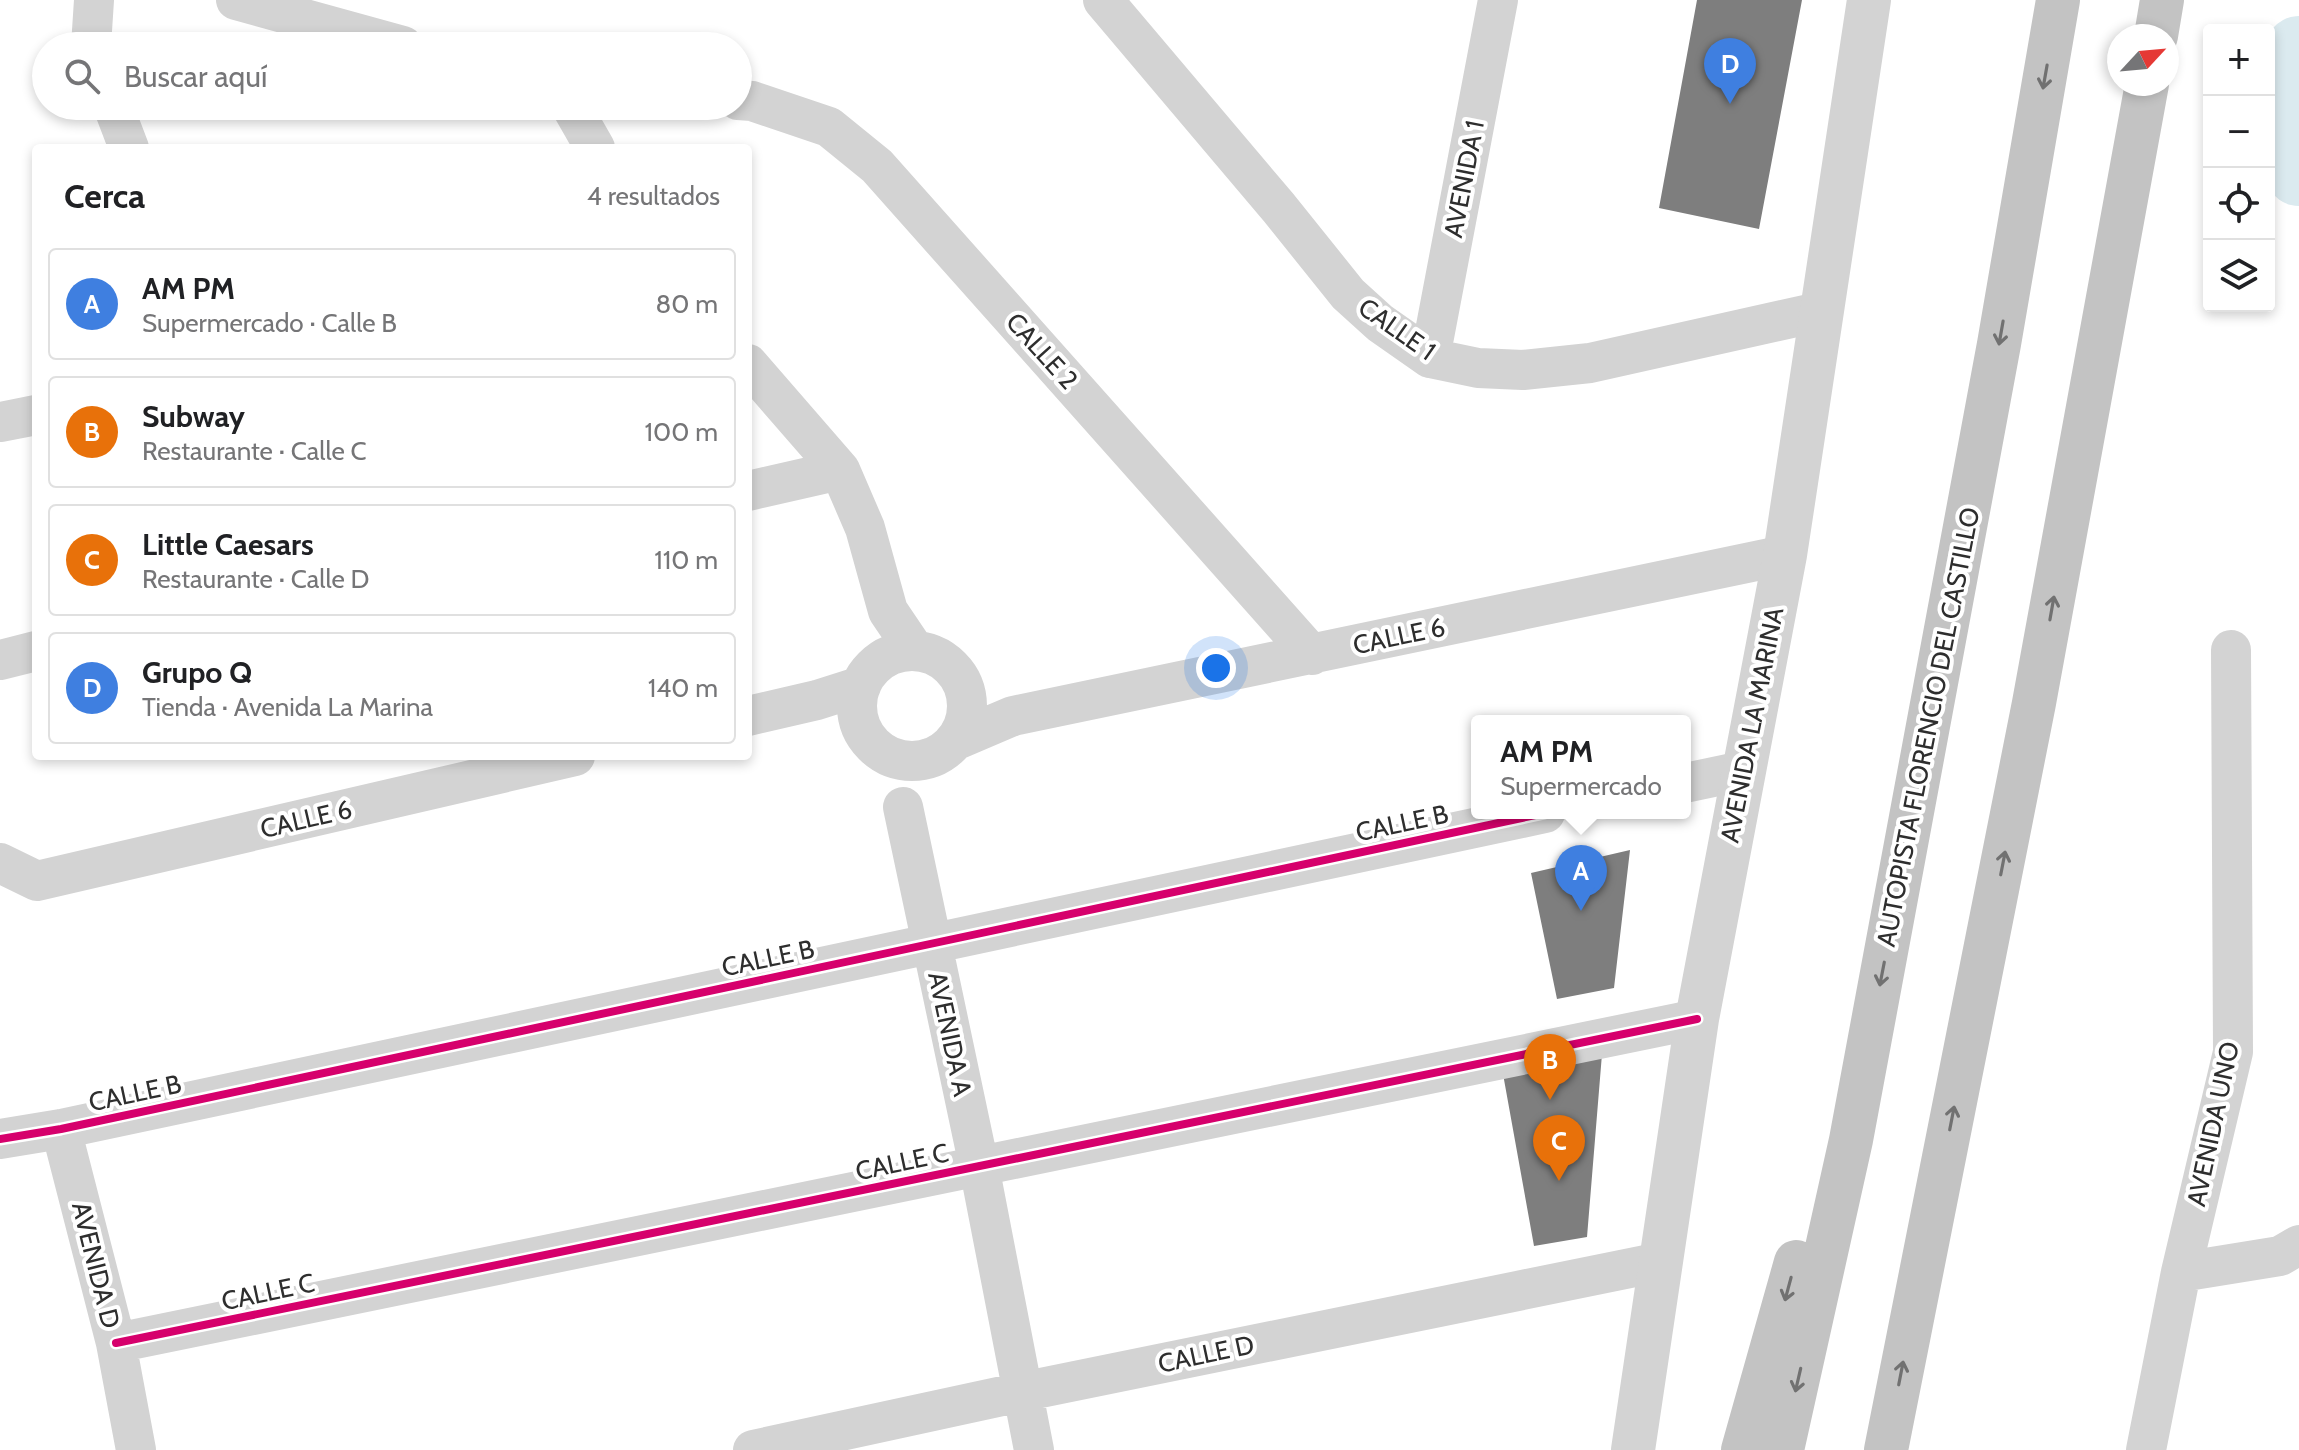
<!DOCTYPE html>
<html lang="es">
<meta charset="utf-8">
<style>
:root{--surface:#fff;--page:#f6f6f6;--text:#202124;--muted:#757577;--line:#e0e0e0;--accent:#777}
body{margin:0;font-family:Cabin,sans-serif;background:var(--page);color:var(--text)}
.controls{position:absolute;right:24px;top:24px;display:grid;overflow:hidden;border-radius:8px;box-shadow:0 4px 12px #0003}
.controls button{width:72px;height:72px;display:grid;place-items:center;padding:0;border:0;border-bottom:2px solid var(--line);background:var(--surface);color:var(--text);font:40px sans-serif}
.compass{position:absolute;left:2107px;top:24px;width:72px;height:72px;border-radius:50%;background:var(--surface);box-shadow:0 4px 12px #0003;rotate:64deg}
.you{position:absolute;left:1216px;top:668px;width:28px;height:28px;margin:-20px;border:6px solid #fff;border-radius:50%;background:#1a73e8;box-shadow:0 0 0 12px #1a73e833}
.badge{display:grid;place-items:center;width:52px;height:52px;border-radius:50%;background:var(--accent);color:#fff;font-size:26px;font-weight:700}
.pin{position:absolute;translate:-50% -66px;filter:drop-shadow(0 2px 4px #0008)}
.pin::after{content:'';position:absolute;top:42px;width:28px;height:24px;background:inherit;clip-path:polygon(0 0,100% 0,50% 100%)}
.popup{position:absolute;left:1471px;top:715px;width:220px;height:104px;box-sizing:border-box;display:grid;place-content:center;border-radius:8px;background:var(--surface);filter:drop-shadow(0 2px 6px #0005);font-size:26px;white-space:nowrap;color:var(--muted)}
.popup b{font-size:30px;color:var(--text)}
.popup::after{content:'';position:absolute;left:50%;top:100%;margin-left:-16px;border:16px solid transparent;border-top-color:var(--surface)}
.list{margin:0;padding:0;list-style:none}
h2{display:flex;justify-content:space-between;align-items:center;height:104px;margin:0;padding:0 32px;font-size:34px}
h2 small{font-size:26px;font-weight:400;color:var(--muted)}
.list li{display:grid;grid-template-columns:52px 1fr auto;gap:24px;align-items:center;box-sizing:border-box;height:112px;margin:0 16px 16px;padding:0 16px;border:2px solid var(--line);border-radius:8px}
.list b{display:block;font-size:30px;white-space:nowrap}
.list p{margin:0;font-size:26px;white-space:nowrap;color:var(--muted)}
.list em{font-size:26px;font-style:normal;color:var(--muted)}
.icon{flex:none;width:44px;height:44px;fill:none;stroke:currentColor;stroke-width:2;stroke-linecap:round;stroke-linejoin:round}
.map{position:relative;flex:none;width:2299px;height:1450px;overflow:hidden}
.search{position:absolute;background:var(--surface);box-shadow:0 4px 12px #0003;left:32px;top:32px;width:720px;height:88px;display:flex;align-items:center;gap:20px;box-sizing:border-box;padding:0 28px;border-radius:44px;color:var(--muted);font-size:30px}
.panel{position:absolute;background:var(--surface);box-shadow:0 4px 12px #0003;left:32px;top:144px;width:720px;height:616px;border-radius:8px}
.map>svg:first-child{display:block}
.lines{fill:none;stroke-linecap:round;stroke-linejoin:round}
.river{stroke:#dbeaef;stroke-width:68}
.building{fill:#7e7e7e}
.minor{stroke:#d3d3d3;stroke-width:40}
.tertiary{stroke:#d3d3d3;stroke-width:44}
.trunk{stroke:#c3c3c3;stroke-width:44}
.cycleway-casing{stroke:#fff;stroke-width:13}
.cycleway{stroke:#d6006c;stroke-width:8}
.oneway{stroke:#717171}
.labels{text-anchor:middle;stroke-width:8;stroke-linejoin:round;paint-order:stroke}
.street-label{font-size:26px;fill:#2e2e2e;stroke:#fff}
</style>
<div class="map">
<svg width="2299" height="1450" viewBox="0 0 2299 1450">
<rect width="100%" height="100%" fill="#fff"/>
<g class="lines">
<!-- river -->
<path class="river" d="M2299,50L2274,131L2299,172"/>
</g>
<!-- building -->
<path class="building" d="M1697,0H1802L1759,229L1659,208Z
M1630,850L1614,988L1557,999L1531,873Z
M1602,1054L1587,1237L1534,1246L1503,1074Z"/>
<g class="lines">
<!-- minor -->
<path class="minor" d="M236,0L403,46
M1103,0L1279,208L1348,294L1380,323L1430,358L1478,368L1523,370L1590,363L1823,311
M91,46L94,0
M738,100L752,101L829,127L877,166L1312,655
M113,106L129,148
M571,106L595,148
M1430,358L1498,0
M748,364L840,470L865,528L888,611L915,651
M0,422L36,415
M748,491L840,470
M857 706a55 55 0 1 1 110 0a55 55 0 1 1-110 0Z
M0,660L36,651
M748,716L817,700L861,686
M954,741L1013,716L1785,555
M1685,783L1742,771
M903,807L979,1166L1034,1450
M0,863L37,881L575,756
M61,1129L116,1343L136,1450
M0,1139L61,1129L1545,813
M2181,1272L2280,1256L2299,1245
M116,1343L1697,1019
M753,1450L1021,1392L1660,1262
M2146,1450L2181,1272L2233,1052L2231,650"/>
<!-- tertiary -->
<path class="tertiary" d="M1633,1450L1697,1019L1785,555L1869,0"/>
<!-- trunk -->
<path class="trunk" d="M2156,36L2162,0
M1743,1450L1796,1262
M1782,1450L1851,1140L1999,344L2058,0
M1886,1450L2034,703L2147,84"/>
<!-- cycleway casing -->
<g class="cycleway-casing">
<path id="cycleway" d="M0,1139L61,1129L1545,813
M116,1343L1697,1019"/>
</g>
<!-- cycleway -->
<use href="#cycleway" class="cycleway"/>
</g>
<!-- one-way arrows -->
<defs><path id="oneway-shaft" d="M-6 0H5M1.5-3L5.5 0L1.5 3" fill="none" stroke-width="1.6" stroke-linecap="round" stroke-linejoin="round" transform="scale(2)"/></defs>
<g class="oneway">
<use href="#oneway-shaft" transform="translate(2045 77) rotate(100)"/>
<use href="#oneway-shaft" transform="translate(2001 333) rotate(100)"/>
<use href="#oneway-shaft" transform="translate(2052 608) rotate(-80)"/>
<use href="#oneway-shaft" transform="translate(2003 863) rotate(-79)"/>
<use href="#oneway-shaft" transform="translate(1882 974) rotate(101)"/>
<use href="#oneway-shaft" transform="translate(1952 1118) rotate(-79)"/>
<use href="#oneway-shaft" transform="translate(1788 1289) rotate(105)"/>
<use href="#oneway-shaft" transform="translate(1901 1373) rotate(-79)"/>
<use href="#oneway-shaft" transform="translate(1798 1380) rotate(103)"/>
</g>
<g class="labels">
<!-- street labels -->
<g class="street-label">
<text transform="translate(1464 179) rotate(-79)" y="9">AVENIDA 1</text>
<text transform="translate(1397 329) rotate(35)" y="9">CALLE 1</text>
<text transform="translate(1042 351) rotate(48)" y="9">CALLE 2</text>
<text transform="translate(1399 636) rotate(-12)" y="9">CALLE 6</text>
<text transform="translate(1752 725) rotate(-79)" y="9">AVENIDA LA MARINA</text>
<text transform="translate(1928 727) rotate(-79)" y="9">AUTOPISTA FLORENCIO DEL CASTILLO</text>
<text transform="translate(306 819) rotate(-13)" y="9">CALLE 6</text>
<text transform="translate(1402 823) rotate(-12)" y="9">CALLE B</text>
<text transform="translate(768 958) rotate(-12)" y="9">CALLE B</text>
<text transform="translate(950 1034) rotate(78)" y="9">AVENIDA A</text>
<text transform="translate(135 1093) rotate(-12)" y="9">CALLE B</text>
<text transform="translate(2213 1124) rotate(-78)" y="9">AVENIDA UNO</text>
<text transform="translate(902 1162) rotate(-12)" y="9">CALLE C</text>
<text transform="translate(96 1265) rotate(76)" y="9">AVENIDA D</text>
<text transform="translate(268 1292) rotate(-12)" y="9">CALLE C</text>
<text transform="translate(1206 1354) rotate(-12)" y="9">CALLE D</text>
</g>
</g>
</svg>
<div class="controls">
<button>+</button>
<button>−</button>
<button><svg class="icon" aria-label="locate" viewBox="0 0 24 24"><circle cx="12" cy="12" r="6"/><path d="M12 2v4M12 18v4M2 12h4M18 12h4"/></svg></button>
<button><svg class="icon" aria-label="layers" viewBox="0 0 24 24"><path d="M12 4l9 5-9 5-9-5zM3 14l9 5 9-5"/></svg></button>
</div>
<svg class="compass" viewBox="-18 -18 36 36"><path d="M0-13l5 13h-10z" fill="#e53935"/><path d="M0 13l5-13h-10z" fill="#757577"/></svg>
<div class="you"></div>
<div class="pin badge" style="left:1581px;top:911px;background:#3f7fe0">A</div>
<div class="popup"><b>AM PM</b>Supermercado</div>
<div class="pin badge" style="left:1550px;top:1100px;background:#e8710a">B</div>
<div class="pin badge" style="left:1559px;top:1181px;background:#e8710a">C</div>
<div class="pin badge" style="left:1730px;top:104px;background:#3f7fe0">D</div>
<div class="search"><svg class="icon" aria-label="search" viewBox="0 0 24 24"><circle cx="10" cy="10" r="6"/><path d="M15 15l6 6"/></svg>Buscar aquí</div>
<section class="panel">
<h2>Cerca<small>4 resultados</small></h2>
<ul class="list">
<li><span class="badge" style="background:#3f7fe0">A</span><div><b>AM PM</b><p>Supermercado · Calle B</p></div><em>80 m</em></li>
<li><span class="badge" style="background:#e8710a">B</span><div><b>Subway</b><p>Restaurante · Calle C</p></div><em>100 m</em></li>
<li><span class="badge" style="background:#e8710a">C</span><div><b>Little Caesars</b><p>Restaurante · Calle D</p></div><em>110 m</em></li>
<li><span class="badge" style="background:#3f7fe0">D</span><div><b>Grupo Q</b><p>Tienda · Avenida La Marina</p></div><em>140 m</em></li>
</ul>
</section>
</div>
